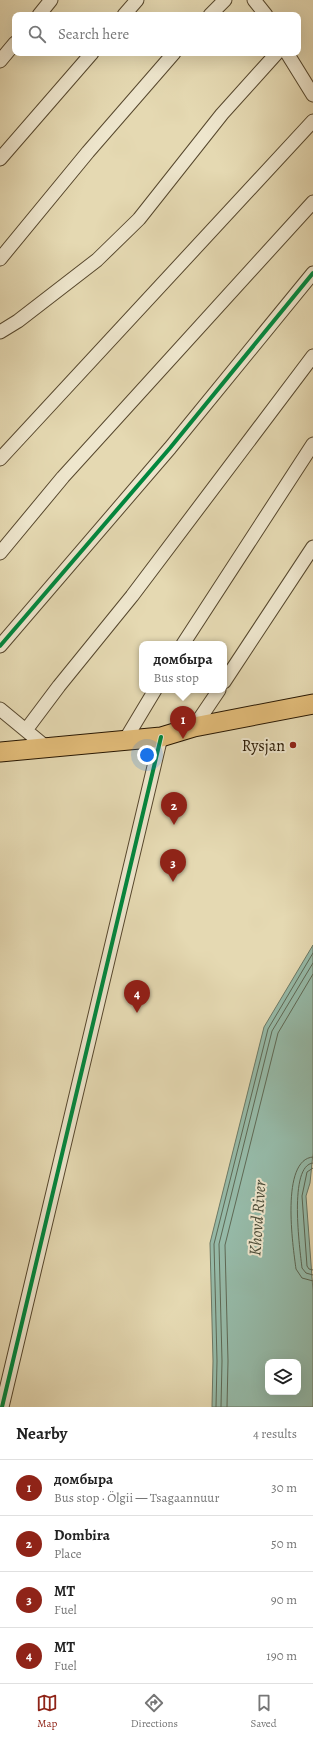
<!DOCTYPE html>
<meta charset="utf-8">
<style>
:root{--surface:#fff;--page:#f2f2f2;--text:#222;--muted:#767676;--line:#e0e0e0;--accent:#8f2418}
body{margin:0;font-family:Alegreya,serif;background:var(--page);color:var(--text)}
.controls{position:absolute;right:12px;bottom:12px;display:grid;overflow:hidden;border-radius:8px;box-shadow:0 4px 16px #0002}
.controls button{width:36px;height:36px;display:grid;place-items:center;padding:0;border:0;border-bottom:1px solid var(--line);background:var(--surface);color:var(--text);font:20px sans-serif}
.you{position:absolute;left:147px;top:755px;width:14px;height:14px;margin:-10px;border:3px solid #fff;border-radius:50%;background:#1a73e8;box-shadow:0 0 0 6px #1a73e833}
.badge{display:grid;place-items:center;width:26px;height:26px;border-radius:50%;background:var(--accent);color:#fff;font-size:13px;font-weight:700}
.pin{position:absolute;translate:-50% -33px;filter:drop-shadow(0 1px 2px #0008)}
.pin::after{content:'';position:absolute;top:21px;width:14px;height:12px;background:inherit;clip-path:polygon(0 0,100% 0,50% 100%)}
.popup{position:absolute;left:139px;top:641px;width:88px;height:52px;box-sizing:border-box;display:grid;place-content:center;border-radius:8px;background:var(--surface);filter:drop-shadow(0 1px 3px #0005);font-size:13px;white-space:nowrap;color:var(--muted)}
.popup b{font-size:15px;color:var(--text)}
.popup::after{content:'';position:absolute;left:50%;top:100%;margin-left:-8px;border:8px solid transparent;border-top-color:var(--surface)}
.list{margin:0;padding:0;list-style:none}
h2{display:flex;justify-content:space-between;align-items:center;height:52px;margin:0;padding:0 16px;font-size:17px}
h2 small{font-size:13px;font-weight:400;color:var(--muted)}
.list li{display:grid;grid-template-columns:26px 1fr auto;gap:12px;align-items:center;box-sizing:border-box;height:56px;padding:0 16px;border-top:1px solid var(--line)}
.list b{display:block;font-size:15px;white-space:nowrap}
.list p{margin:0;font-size:13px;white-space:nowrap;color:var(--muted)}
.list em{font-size:13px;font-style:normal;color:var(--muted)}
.icon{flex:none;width:22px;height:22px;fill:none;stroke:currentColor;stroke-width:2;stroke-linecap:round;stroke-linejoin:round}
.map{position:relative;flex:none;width:313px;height:1407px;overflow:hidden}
.search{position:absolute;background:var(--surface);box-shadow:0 4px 16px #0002;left:12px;right:12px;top:12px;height:44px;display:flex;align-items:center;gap:10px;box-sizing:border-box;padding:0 14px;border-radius:8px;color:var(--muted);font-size:15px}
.sheet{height:276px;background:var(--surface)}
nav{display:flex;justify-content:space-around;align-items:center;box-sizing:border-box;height:56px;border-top:1px solid var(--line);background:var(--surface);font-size:11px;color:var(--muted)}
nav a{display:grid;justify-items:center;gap:2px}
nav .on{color:var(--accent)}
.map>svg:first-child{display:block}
.water{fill:#96baa8;stroke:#6a7865;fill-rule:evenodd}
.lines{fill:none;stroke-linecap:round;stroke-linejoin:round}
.shore{stroke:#5e6854;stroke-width:1}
.minor-casing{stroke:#56472d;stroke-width:15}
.highway-casing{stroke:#271601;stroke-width:21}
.minor{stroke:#eee6cd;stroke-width:13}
.highway{stroke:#e2bc79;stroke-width:19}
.cycleway-casing{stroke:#eee6cd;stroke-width:6}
.cycleway{stroke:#00873e;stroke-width:4}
.poi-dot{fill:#8f2418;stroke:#eee6cd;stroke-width:1.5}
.labels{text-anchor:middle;stroke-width:4;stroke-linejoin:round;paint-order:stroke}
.poi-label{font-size:16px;fill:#271601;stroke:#eee6cd;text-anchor:end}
.water-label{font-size:17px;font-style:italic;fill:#4e4f3b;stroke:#eee6cd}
</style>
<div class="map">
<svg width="313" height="1407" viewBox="0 0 313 1407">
<rect width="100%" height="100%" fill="#e5d9b2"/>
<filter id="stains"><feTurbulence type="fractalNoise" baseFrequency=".005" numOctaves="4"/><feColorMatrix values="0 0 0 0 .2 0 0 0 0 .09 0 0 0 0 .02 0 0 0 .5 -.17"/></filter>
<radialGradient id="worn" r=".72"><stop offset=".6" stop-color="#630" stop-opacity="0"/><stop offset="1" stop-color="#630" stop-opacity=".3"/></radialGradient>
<!-- water -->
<path class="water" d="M313,945V1153L310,1183L306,1196L313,1291V1407H212L213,1361L210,1243L264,1027ZM268,1362H298V1392H268Z"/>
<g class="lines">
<!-- shore -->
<path class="shore" d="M313,1157C280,1159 293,1247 296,1269L302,1278L313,1281
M313,1163C288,1165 300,1250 302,1268L306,1273L313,1275
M313,1168L307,1172L302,1196L307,1266L309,1269L313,1270
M216,1407L217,1361L214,1244L268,1029L313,953
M221,1407L222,1361L219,1244L272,1031L313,963
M227,1407L228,1361L225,1245L278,1033L313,974"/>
<!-- minor casing -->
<g class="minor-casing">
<path id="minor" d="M254,0L266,15
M39,15L51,0
M124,15L137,0
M210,15L225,0
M287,53L313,95
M0,61L15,43
M0,159L92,53
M0,259L88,152L174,53
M0,332L18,321L97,260L139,219L222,114L277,53
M0,459L313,121
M0,553L63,477L313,202
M183,644L313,444
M0,646L170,448L313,273
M224,682L313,547
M0,709L46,747
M194,727L219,690
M26,730L59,686L132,596L313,356
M125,740L155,690
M2,1407L161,737"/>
</g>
<!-- highway casing -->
<g class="highway-casing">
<path id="highway" d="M0,752L161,737L194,727L313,704"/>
</g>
<!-- minor -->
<use href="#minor" class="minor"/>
<!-- highway -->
<use href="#highway" class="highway"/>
<!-- cycleway casing -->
<g class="cycleway-casing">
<path id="cycleway" d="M0,646L170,448L313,273
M2,1407L161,737"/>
</g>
<!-- cycleway -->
<use href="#cycleway" class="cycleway"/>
</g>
<!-- markers -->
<circle class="poi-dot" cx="293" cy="745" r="4"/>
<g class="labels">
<!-- poi labels -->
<g class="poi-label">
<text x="285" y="751">Rysjan</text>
</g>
<!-- water labels -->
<g class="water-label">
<text transform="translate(257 1218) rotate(-86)" y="6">Khovd River</text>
</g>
</g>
<rect width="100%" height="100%" filter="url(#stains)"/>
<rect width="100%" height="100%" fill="url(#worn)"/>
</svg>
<div class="controls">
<button><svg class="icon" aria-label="layers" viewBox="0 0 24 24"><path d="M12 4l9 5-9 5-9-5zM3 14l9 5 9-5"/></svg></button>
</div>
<div class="you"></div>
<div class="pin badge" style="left:183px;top:739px">1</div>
<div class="popup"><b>домбыра</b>Bus stop</div>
<div class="pin badge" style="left:174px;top:825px">2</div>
<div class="pin badge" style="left:173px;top:882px">3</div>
<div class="pin badge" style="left:137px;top:1013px">4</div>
<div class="search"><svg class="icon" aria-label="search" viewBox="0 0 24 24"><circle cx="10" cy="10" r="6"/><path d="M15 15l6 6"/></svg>Search here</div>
</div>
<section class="sheet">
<h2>Nearby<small>4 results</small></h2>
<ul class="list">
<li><span class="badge">1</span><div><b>домбыра</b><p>Bus stop · Ölgii — Tsagaannuur</p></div><em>30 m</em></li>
<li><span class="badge">2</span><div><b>Dombira</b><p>Place</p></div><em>50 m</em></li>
<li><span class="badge">3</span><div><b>МТ</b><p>Fuel</p></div><em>90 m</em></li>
<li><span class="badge">4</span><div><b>MT</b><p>Fuel</p></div><em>190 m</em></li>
</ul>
</section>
<nav>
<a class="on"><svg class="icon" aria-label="map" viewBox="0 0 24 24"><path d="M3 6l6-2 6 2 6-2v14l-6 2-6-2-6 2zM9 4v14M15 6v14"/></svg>Map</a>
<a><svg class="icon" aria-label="directions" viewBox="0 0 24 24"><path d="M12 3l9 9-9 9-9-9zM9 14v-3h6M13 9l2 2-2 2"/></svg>Directions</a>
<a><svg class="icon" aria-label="saved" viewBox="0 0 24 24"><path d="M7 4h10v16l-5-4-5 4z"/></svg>Saved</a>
</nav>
